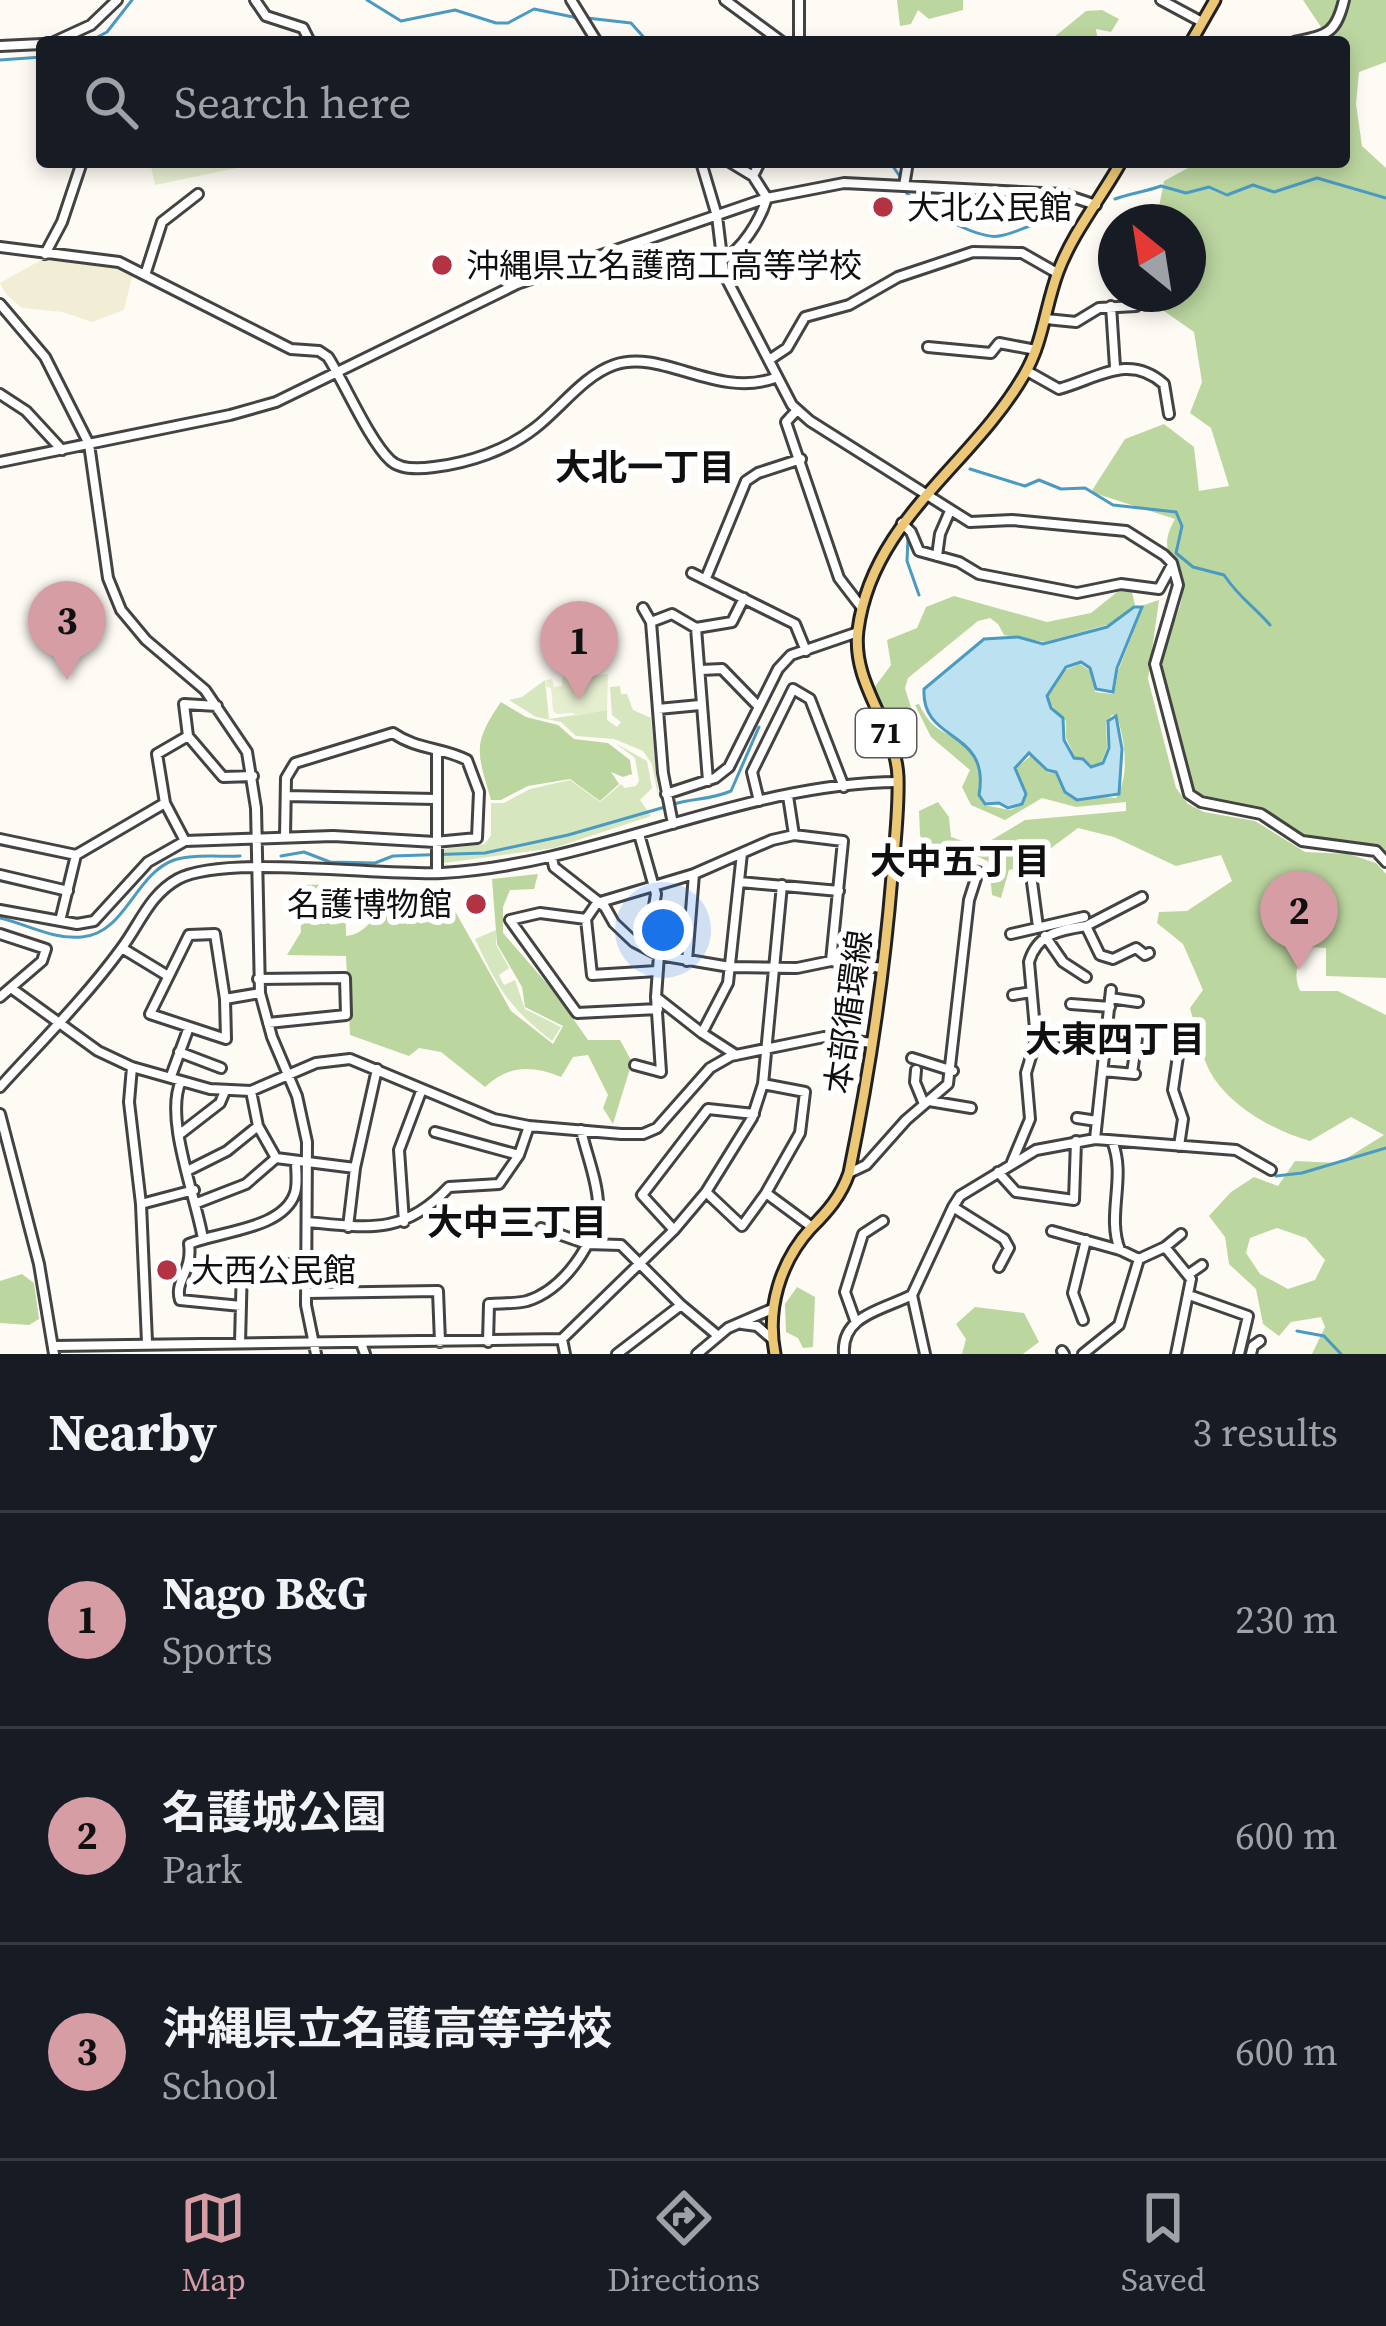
<!DOCTYPE html>
<meta charset="utf-8">
<style>
:root{--surface:#171b24;--page:#20242c;--text:#f1f3f6;--muted:#9ea1a6;--line:#363941;--accent:#d69da5}
body{margin:0;font-family:"Source Serif 4","Noto Sans JP",serif;background:var(--page);color:var(--text)}
.compass{position:absolute;left:1098px;top:204px;width:108px;height:108px;border-radius:50%;background:var(--surface);box-shadow:0 6px 18px #0003;rotate:330deg}
.you{position:absolute;left:663px;top:930px;width:42px;height:42px;margin:-30px;border:9px solid #fff;border-radius:50%;background:#1a73e8;box-shadow:0 0 0 18px #1a73e833}
.badge{display:grid;place-items:center;width:78px;height:78px;border-radius:50%;background:var(--accent);color:#111;font-size:39px;font-weight:700}
.pin{position:absolute;translate:-50% -99px;filter:drop-shadow(0 3px 6px #0008)}
.pin::after{content:'';position:absolute;top:63px;width:42px;height:36px;background:inherit;clip-path:polygon(0 0,100% 0,50% 100%)}
.list{margin:0;padding:0;list-style:none}
h2{display:flex;justify-content:space-between;align-items:center;height:156px;margin:0;padding:0 48px;font-size:51px}
h2 small{font-size:39px;font-weight:400;color:var(--muted)}
.list li{display:grid;grid-template-columns:78px 1fr auto;gap:36px;align-items:center;box-sizing:border-box;height:216px;padding:0 48px;border-top:3px solid var(--line)}
.list b{display:block;font-size:45px;white-space:nowrap}
.list p{margin:0;font-size:39px;white-space:nowrap;color:var(--muted)}
.list em{font-size:39px;font-style:normal;color:var(--muted)}
.icon{flex:none;width:66px;height:66px;fill:none;stroke:currentColor;stroke-width:2;stroke-linecap:round;stroke-linejoin:round}
.map{position:relative;flex:none;width:1386px;height:1354px;overflow:hidden}
.search{position:absolute;background:var(--surface);box-shadow:0 6px 18px #0003;left:36px;right:36px;top:36px;height:132px;display:flex;align-items:center;gap:30px;box-sizing:border-box;padding:0 42px;border-radius:12px;color:var(--muted);font-size:45px}
.sheet{height:804px;background:var(--surface)}
nav{display:flex;justify-content:space-around;align-items:center;box-sizing:border-box;height:168px;border-top:3px solid var(--line);background:var(--surface);font-size:33px;color:var(--muted)}
nav a{display:grid;justify-items:center;gap:6px}
nav .on{color:var(--accent)}
.map>svg:first-child{display:block}
.farmland{fill:#f2eed5}
.green{fill:#d6e6bf}
.forest{fill:#bcd6a0;fill-rule:evenodd}
.pitch{fill:#e6eed0}
.water{fill:#bce1f1;stroke:#4a9ac2;stroke-width:3}
.lines{fill:none;stroke-linecap:round;stroke-linejoin:round}
.stream{stroke:#4a9ac2;stroke-width:3}
.minor-casing{stroke:#434343;stroke-width:14}
.major-casing{stroke:#212121;stroke-width:15}
.minor{stroke:#fff;stroke-width:8}
.major{stroke:#ecc775;stroke-width:9}
.poi-dot{fill:#b43343;stroke:#fff;stroke-width:4.5}
.labels{text-anchor:middle;stroke-width:12;stroke-linejoin:round;paint-order:stroke}
.shield{fill:#fff;stroke:#585858;stroke-width:3}
.shield-label{font-size:30px;font-weight:bold;fill:#101010}
.poi-label{font-size:33px;fill:#101010;stroke:#fff;text-anchor:start}
.street-label{font-size:33px;fill:#101010;stroke:#fff}
.neighbourhood-label{font-size:36px;font-weight:bold;fill:#101010;stroke:#fff}
</style>
<div class="map">
<svg width="1386" height="1354" viewBox="0 0 1386 1354">
<rect width="100%" height="100%" fill="#fefbf4"/>
<!-- farmland -->
<path class="farmland" d="M43,259L91,260L134,269L124,310L92,322L63,312L22,308L6,294L0,283Z"/>
<!-- green -->
<path class="green" d="M545,680L549,719L607,710V720L617,727L621,722L612,715L610,687L620,686L621,694H627L633,710L651,718L659,801L652,764L643,751L614,739L576,736L561,722L536,717L509,700L522,697Z
M615,743L647,761L652,788L640,800L651,816L554,848L444,863L443,849L485,844L491,835V803H504L530,789L570,780L600,802L621,784L625,788L636,786L639,781L635,758Z
M496,930V944L509,968L499,975L504,985L515,980L525,1009L561,1027L552,1041C507,1005 500,991 475,939Z"/>
<!-- forest -->
<path class="forest" d="M897,0H963V10L929,19L918,10L911,24L900,26Z
M1303,0H1386V62L1359,72L1356,104L1362,146L1386,168V856C1365,834 1344,845 1317,840C1295,835 1281,818 1261,809C1240,800 1209,805 1192,787C1178,771 1160,686 1161,663C1161,640 1176,623 1181,602C1190,560 1151,561 1175,519L1091,492L1125,439L1164,424L1194,447L1199,491L1229,486L1211,428L1190,413L1202,382L1194,332L1144,297L1145,294H1188V222H1156L1164,181L1199,162H1344V42H1318L1325,33Z
M1102,10L1119,19L1111,32L1096,29L1098,42H1048L1086,11Z
M1122,588H1131L1135,605L1110,624L1045,642L1004,635L998,624L990,618L978,621L908,678L905,688L916,724L893,731L874,688L891,665L887,640L917,628L926,607L954,596L1047,622L1091,613Z
M1159,600L1148,679L1176,788L1188,804L1204,812L1255,821L1305,852L1349,854L1376,863L1386,874V978L1326,976V948L1312,947C1298,962 1292,971 1300,991H1338L1386,1015V1354H1312L1325,1327L1321,1317L1291,1322L1279,1336L1263,1324L1256,1289L1229,1264L1225,1237L1209,1216L1231,1192L1254,1177L1278,1186L1295,1161L1339,1163L1384,1135L1351,1117L1310,1141C1273,1131 1221,1102 1206,1063C1199,1046 1195,1026 1190,1008L1203,990L1183,944L1157,923L1159,912L1187,911L1232,881L1221,855L1176,866L1114,837L1078,828L1027,866L1009,870L1001,898L992,895L989,862L965,850L928,855L920,835L919,811L938,802L949,817L951,837L980,847L1025,820L1126,811V802L1076,807L1042,798L1005,820L971,805L962,787L970,770L931,737L915,705L919,704C934,736 948,729 970,749C987,765 974,788 984,805L1010,810L1022,805L1027,795L1016,768L1033,754L1047,772L1055,773C1073,816 1081,793 1116,798C1130,776 1125,741 1117,716L1112,715L1106,722L1107,748L1101,763L1092,766L1084,758L1075,757L1066,738V721L1049,703L1048,696L1065,670L1080,664L1092,672L1095,692L1114,694L1118,671L1144,605ZM1277,1228L1306,1238L1325,1260L1315,1280L1288,1289L1260,1274L1246,1253L1250,1238Z
M501,702L526,717L558,725L574,739L608,743L630,760L632,774L623,777L611,772L619,784L600,801L570,779L528,786L501,800H491C478,754 471,745 501,702Z
M538,874L534,889L510,890L503,907V933L556,994L588,1040H620L632,1062L613,1124L603,1108L608,1095L588,1055L573,1057L561,1077C532,1065 509,1065 485,1087L441,1052L419,1048L409,1056L350,1035L346,956L287,955L301,932L300,885L345,884L346,936C363,934 366,925 379,915C402,897 429,904 455,911L511,1011L553,1044L563,1026L525,1007L522,987L497,944L492,879Z
M22,1274L34,1283L39,1319L29,1325L0,1323V1281Z
M797,1287L815,1297L813,1347L803,1348L798,1338L786,1332L785,1304Z
M975,1307L1024,1313L1039,1342L1023,1354H962L966,1339L956,1324Z"/>
<!-- pitch -->
<path class="pitch" d="M150,162H265L155,185Z
M608,674L607,710L575,716L574,713L557,714L553,711L551,688L546,687V680L552,679L554,687L562,686V678Z"/>
<!-- water -->
<path class="water" d="M1134,607H1142L1117,668L1113,692L1096,689L1090,668L1081,662L1066,667L1047,696L1051,708L1063,718L1064,740L1074,758L1083,759L1091,767L1103,763L1109,748L1108,721L1116,716L1122,749L1119,794L1077,800L1065,792L1056,772L1047,770L1029,753L1015,768L1026,794L1022,804L1008,808L999,803L985,804L979,795C991,728 921,744 924,689L984,639L1018,637L1043,644L1107,627Z"/>
<g class="lines">
<!-- stream -->
<path class="stream" d="M367,0L401,21L455,10L496,23H508L534,9L578,18
M587,18L631,23L648,42
M88,42L107,32L132,0
M726,42H746
M0,60L42,57
M890,162L901,178
M905,191C917,207 979,240 999,236C1019,233 1033,221 1055,220
M1115,199C1131,193 1145,192 1161,186L1186,193L1209,187L1227,195L1253,185L1274,192L1317,178L1386,198
M970,469L1025,486L1039,480L1061,489L1085,488L1113,505L1176,512L1182,526L1176,553L1193,567L1224,575C1241,600 1253,605 1270,625
M908,537L907,561L919,595
M674,804C694,798 710,800 731,791L759,727
M281,856L304,852L330,862L375,863L393,856L485,853L568,835L665,807
M0,918C26,924 54,940 82,937C125,934 135,874 174,860C192,854 220,857 240,856
M1276,1176L1302,1173L1386,1148
M1297,1331L1324,1336L1341,1354"/>
<!-- minor casing -->
<g class="minor-casing">
<path id="minor" d="M255,0L266,16L303,28L310,42
M571,0L597,42
M725,0L782,42
M1161,0L1202,22
M54,42L91,25L117,0
M799,42V0
M1294,42C1327,35 1336,34 1344,0
M0,46L42,44
M701,162L717,216L724,274L792,405L810,421L970,522L1012,520L1126,531L1164,555L1172,563L1178,585L1155,664L1189,794L1201,802L1261,814L1302,841L1376,851L1386,862
M753,176L760,162
M904,186L908,162
M0,247L119,262L291,349L319,351L328,357C345,384 369,440 390,460C400,470 420,469 434,467C469,463 507,450 535,428C561,408 583,376 614,365C662,348 716,399 775,378
M45,254L62,222L82,162
M721,261C742,250 760,221 767,198L753,176L730,162
M146,272L162,222L198,194
M0,304L45,357L89,444L108,578L121,610L146,640L205,690L247,752L256,808L260,993L272,1037L297,1096L307,1142L306,1305L316,1354
M1111,306L1115,367
M1046,319L1076,322L1099,308L1136,306
M928,347L991,353L999,343L1036,350
M769,360L787,348L805,317L849,305L898,277L973,252L1022,253L1057,273
M1027,371L1059,389C1098,378 1129,353 1164,384L1169,414
M0,394L26,411L62,450
M797,410L786,422L839,578L862,608
M0,462L230,415L276,402L517,284L767,198L844,183L1063,194L1096,205
M902,523L911,532L919,551L959,562L979,574L1077,593L1121,584L1159,589L1172,565
M937,556L940,534L950,511
M692,573L795,624L806,651
M706,578L746,481L758,473L801,459
M643,608L651,622L663,773L673,824
M651,622L672,614L696,628L732,622L744,598
M696,628L708,781
M701,670L722,669L758,706
M217,706L184,704L188,736L223,777L253,776
M658,709L700,705
M666,794L715,778L729,767L778,669L791,655L858,632
M286,796L435,799
M788,796L794,835
M759,801L752,772L793,689L810,699L844,787
M639,834L656,894L647,948
M0,839L76,855L165,803
M185,841L165,803L157,754L188,736
M552,858L554,867L605,907L614,923L634,942L659,955L730,967L797,968L831,961L882,968
M437,873V751
M0,875L68,891
M740,882L839,891
M1032,882L1038,927
M0,910L77,924L94,921L148,862L185,841L333,836L435,842L477,838L479,792L467,760C442,747 417,750 393,733L295,763L286,778L285,837
M586,919L592,975L657,971
M60,921L76,855
M1086,926L1142,897
M0,934L46,949L42,961L0,997
M215,934L225,999L226,1039L150,1014L189,935Z
M1011,934L1084,917
M1045,936L1063,962L1086,977
M122,948L168,976
M687,961L694,874
M258,979L345,978L346,1015L268,1023
M11,988L98,1051L132,1067L210,1089L251,1091L316,1063L350,1059L494,1119L529,1126L621,1134H643L657,1128L710,1068L731,1056L824,1037L872,1043
M1013,995L1031,992
M656,997L702,1033L728,983L742,853
M1110,998L1138,1002
M225,999L260,993
M1071,1004L1110,1007
M658,1009L577,1013L510,920L540,913L586,919L597,903L694,874L772,840L794,835L843,841L831,961
M1108,1026L1146,1034
M702,1033L736,1055
M1062,1037L1106,1043
M179,1052L221,1068
M1178,1056L1173,1090L1183,1119L1179,1146
M912,1058L953,1071
M635,1065L661,1072L656,997L659,955
M132,1067L129,1102L141,1204L147,1342
M916,1070L915,1082L924,1104
M1103,1071L1135,1074
M1132,1073L1138,1032
M171,1076L189,1027
M181,1081C164,1118 196,1197 203,1239
M0,1087C41,1042 85,998 121,949C140,924 149,895 178,879C225,854 380,876 442,873C598,864 741,783 898,782
M251,1091L258,1126L276,1158
M929,1101L971,1108
M0,1114L39,1264L54,1354
M1077,1118L1097,1121
M435,1132L519,1155
M180,1134L220,1103L225,1091
M1095,1139L1111,990
M1112,1141C1127,1177 1106,1215 1120,1250
M276,1158L355,1168
M1012,1162L1030,1119L1026,1073L1036,1040L1029,962C1037,934 1059,930 1086,926L1100,955L1113,959L1136,948L1145,955L1149,953
M189,1170L227,1151L258,1126
M998,1172L1016,1192L1074,1200L1076,1141
M849,1173L866,1165L906,1120L948,1084L969,900L978,872L960,869
M706,1192L742,1226L766,1193L800,1133L805,1092L763,1084
M766,1193L812,1227
M197,1203L246,1184L276,1158
M141,1204L194,1190
M953,1207L1004,1239L1009,1248L999,1267
M308,1222C369,1228 404,1235 449,1187L499,1184L519,1155L529,1126
M404,1222L399,1150L422,1089
M348,1227L355,1168L377,1069
M541,1228L587,1244L621,1245L681,1305L717,1335
M674,1230L642,1195L708,1109L754,1114
M1052,1231L1120,1250L1139,1259
M1165,1247L1181,1234
M1189,1274L1202,1265
M306,1293L438,1291L440,1342
M1189,1295L1248,1316L1239,1354
M241,1306L180,1300C174,1281 193,1271 189,1244C218,1231 283,1230 295,1193C298,1184 296,1171 296,1162
M855,1320L845,1292L863,1234L883,1221
M1083,1320L1073,1293L1086,1240
M742,1324L757,1326L771,1338
M562,1339L565,1354
M488,1342L489,1304C501,1303 515,1304 527,1301C563,1290 597,1243 598,1205C598,1182 586,1153 581,1130
M240,1343L242,1265L306,1264
M361,1343L365,1354
M54,1346L562,1339L674,1230L706,1192L752,1118L763,1084L782,885
M1062,1351L1064,1354
M617,1354L681,1305
M697,1354L728,1328L772,1309
M844,1354C841,1315 883,1310 912,1295
M925,1354L912,1295L953,1207L960,1196L1036,1150L1095,1139L1236,1150L1271,1170
M1083,1354L1119,1325L1139,1259L1165,1247L1191,1279L1176,1354
M1251,1354L1253,1346L1260,1341"/>
</g>
<!-- major casing -->
<g class="major-casing">
<path id="major" d="M1191,42L1215,0
M775,1354C766,1309 780,1262 811,1228C828,1211 841,1196 849,1173C869,1075 884,976 892,876C895,844 899,810 898,777C896,725 851,685 858,630C872,520 972,465 1024,375C1043,343 1045,307 1058,272C1072,234 1101,198 1121,162"/>
</g>
<!-- minor -->
<use href="#minor" class="minor"/>
<!-- major -->
<use href="#major" class="major"/>
</g>
<!-- markers -->
<g class="poi-dot">
<circle cx="883" cy="207" r="12"/>
<circle cx="442" cy="265" r="12"/>
<circle cx="476" cy="904" r="12"/>
<circle cx="167" cy="1270" r="12"/>
</g>
<g class="labels">
<!-- shield labels -->
<rect class="shield" x="856" y="709" width="60" height="48" rx="9"/>
<g class="shield-label">
<text x="886" y="743">71</text>
</g>
<!-- poi labels -->
<g class="poi-label">
<text x="907" y="219">大北公民館</text>
<text x="466" y="277">沖縄県立名護商工高等学校</text>
<text x="452" y="916" text-anchor="end">名護博物館</text>
<text x="191" y="1282">大西公民館</text>
</g>
<!-- street labels -->
<g class="street-label">
<text transform="translate(848 1012) rotate(-82)" y="12">本部循環線</text>
</g>
<!-- neighbourhood labels -->
<g class="neighbourhood-label">
<text x="645" y="480">大北一丁目</text>
<text x="960" y="874">大中五丁目</text>
<text x="1115" y="1052">大東四丁目</text>
<text x="517" y="1235">大中三丁目</text>
</g>
</g>
</svg>
<svg class="compass" viewBox="-18 -18 36 36"><path d="M0-13l5 13h-10z" fill="#e53935"/><path d="M0 13l5-13h-10z" fill="#9ea1a6"/></svg>
<div class="you"></div>
<div class="pin badge" style="left:579px;top:700px">1</div>
<div class="pin badge" style="left:1299px;top:970px">2</div>
<div class="pin badge" style="left:67px;top:680px">3</div>
<div class="search"><svg class="icon" aria-label="search" viewBox="0 0 24 24"><circle cx="10" cy="10" r="6"/><path d="M15 15l6 6"/></svg>Search here</div>
</div>
<section class="sheet">
<h2>Nearby<small>3 results</small></h2>
<ul class="list">
<li><span class="badge">1</span><div><b>Nago B&amp;G</b><p>Sports</p></div><em>230 m</em></li>
<li><span class="badge">2</span><div><b>名護城公園</b><p>Park</p></div><em>600 m</em></li>
<li><span class="badge">3</span><div><b>沖縄県立名護高等学校</b><p>School</p></div><em>600 m</em></li>
</ul>
</section>
<nav>
<a class="on"><svg class="icon" aria-label="map" viewBox="0 0 24 24"><path d="M3 6l6-2 6 2 6-2v14l-6 2-6-2-6 2zM9 4v14M15 6v14"/></svg>Map</a>
<a><svg class="icon" aria-label="directions" viewBox="0 0 24 24"><path d="M12 3l9 9-9 9-9-9zM9 14v-3h6M13 9l2 2-2 2"/></svg>Directions</a>
<a><svg class="icon" aria-label="saved" viewBox="0 0 24 24"><path d="M7 4h10v16l-5-4-5 4z"/></svg>Saved</a>
</nav>
